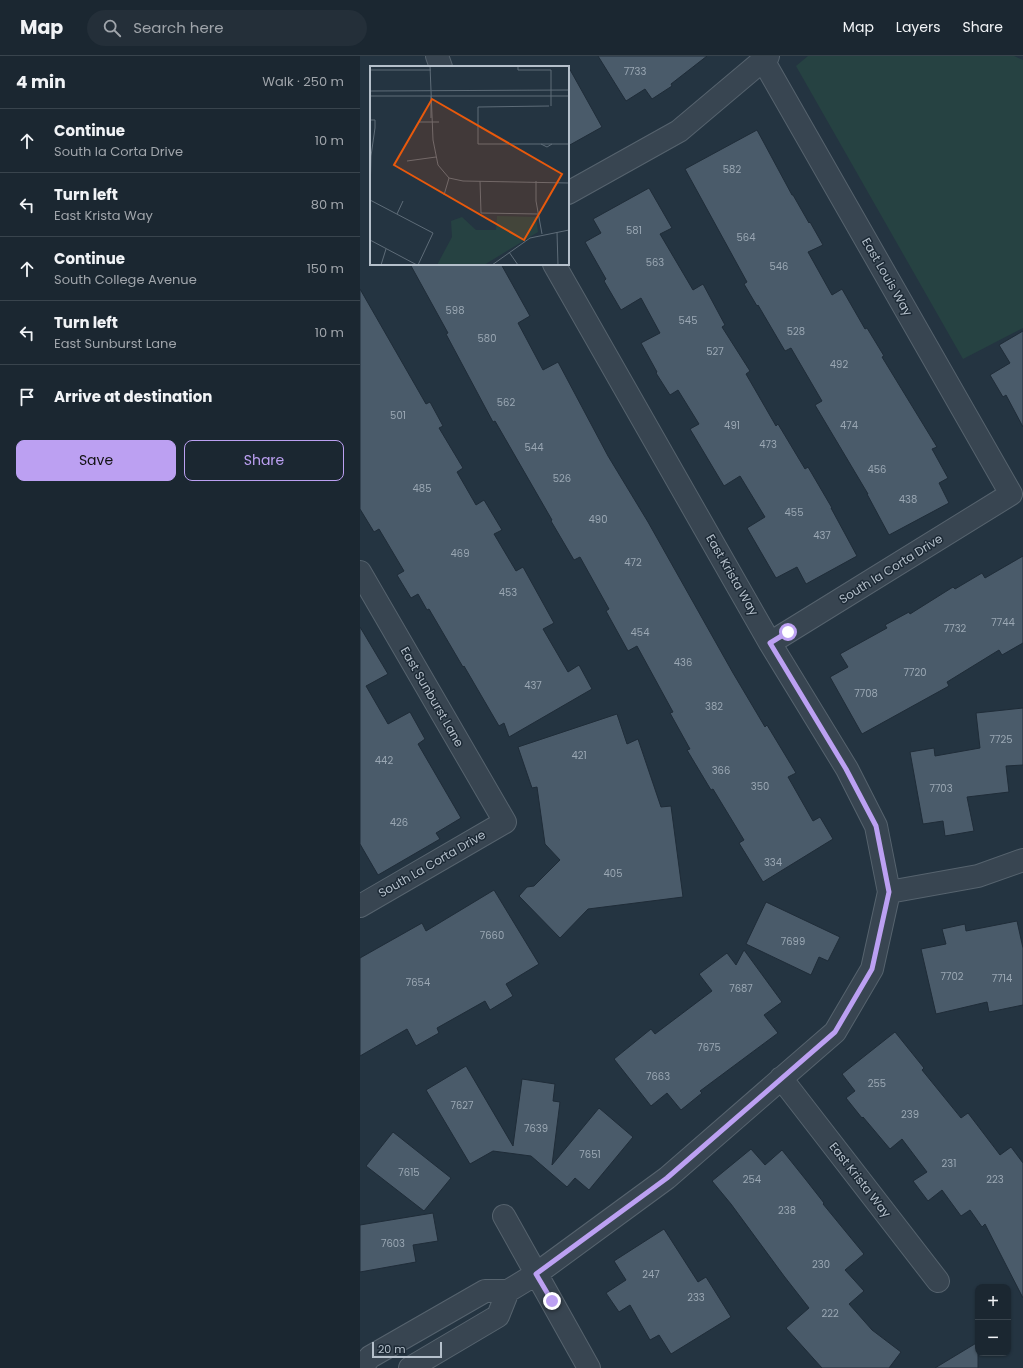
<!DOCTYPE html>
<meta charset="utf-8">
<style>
:root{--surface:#1b2731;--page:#242f39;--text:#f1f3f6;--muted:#a0a5ab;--line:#39444d;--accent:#bca0f2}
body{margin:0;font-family:Poppins,sans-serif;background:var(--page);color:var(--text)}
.controls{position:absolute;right:12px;bottom:12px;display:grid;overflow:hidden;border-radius:8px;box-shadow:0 1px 3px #0004}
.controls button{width:36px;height:36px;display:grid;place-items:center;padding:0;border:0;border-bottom:1px solid var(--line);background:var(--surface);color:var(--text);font:20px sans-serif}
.scale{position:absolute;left:12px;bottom:10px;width:70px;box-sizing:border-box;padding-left:4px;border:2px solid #b5c0cb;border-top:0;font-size:11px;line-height:14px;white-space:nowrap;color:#b5c0cb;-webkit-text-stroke:3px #1d2a36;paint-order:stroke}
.stop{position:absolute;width:12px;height:12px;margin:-9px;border:3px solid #bca0f2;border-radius:50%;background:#fff}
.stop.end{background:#bca0f2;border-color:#fff;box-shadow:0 1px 4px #0008}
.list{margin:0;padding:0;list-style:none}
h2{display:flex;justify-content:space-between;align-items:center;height:52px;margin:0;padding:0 16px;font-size:17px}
h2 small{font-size:13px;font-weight:400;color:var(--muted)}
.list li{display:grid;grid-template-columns:26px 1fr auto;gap:12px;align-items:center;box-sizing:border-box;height:64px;padding:0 16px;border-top:1px solid var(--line)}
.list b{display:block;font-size:15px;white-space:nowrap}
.list p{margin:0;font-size:13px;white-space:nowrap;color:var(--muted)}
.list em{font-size:13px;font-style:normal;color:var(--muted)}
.actions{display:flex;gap:8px;padding:12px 16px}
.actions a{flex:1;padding:9px 0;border:1px solid var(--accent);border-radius:8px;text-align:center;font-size:14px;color:var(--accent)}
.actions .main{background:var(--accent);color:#111}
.icon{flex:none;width:22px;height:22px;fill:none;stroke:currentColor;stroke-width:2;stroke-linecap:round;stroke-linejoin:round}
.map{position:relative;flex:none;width:663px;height:1312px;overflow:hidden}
header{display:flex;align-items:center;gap:24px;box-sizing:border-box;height:56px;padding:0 20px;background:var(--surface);border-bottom:1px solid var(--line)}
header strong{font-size:19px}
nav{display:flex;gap:22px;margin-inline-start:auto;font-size:14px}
.search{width:280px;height:36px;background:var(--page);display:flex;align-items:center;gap:10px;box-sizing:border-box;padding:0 14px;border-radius:22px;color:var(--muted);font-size:15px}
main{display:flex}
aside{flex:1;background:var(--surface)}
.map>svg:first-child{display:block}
.green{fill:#264242}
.building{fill:#4a5b6a;stroke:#1f2c38}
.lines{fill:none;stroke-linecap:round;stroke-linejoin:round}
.minor-casing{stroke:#56636e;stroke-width:24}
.minor{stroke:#384551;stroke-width:22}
.route{stroke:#bca0f2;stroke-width:5}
.labels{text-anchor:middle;stroke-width:3;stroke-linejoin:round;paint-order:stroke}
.number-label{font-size:10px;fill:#9aa7b3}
.street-label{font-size:12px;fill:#b5c0cb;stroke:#1d2a36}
.inset-road{fill:none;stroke:#5e6c78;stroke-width:1}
.view{fill:#e8590c;fill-opacity:0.15;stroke:#e8590c;stroke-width:2}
.inset-edge{fill:none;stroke:#b5c0cb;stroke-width:2}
</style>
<header>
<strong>Map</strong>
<div class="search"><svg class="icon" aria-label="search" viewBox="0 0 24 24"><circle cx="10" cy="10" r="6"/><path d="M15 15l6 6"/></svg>Search here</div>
<nav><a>Map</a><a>Layers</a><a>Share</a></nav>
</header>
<main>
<aside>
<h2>4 min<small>Walk · 250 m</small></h2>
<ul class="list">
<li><svg class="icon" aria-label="ahead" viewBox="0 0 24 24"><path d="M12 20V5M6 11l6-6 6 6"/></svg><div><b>Continue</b><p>South la Corta Drive</p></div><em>10 m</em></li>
<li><svg class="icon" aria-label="left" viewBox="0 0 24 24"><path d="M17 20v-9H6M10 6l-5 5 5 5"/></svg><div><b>Turn left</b><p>East Krista Way</p></div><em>80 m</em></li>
<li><svg class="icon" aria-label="ahead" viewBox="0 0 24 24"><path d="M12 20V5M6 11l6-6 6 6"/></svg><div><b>Continue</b><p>South College Avenue</p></div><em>150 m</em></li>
<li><svg class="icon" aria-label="left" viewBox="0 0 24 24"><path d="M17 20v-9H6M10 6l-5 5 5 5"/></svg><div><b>Turn left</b><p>East Sunburst Lane</p></div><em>10 m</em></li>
<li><svg class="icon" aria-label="arrive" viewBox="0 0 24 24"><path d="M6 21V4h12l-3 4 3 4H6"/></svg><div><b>Arrive at destination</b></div></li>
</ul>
<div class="actions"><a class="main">Save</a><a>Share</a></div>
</aside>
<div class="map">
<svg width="663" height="1312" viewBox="0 0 663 1312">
<rect width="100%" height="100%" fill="#243441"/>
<!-- green -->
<path class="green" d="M448,0H654L663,4V272L603,303L436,10Z"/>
<!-- building -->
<path class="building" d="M238,0H347L311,28L312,30L292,43L285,33L266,45Z
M208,10L242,71L208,90Z
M397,74L432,139H433L449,167L450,166L463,189L448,196L472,239L482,233L505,273L507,272L524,300L522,301L577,391L572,393L588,422L579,427L589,447L529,479L507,438H508L455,349L462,345L431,292L425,295L398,249L397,250L384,228L387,226L325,113Z
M289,132L312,172L300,178L333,234L343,228L365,269L362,271L390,315L386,318L416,370L418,368L445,413L448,411L472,452H471L497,500L446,528L437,511L416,522L387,472L405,461L380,420L364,430L330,373L339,368L318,334L310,339L296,317L297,316L281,287L300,277L281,242L261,254L244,225L246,223L225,186L241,177L233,163Z
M50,208H141L170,260L158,267L183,314L198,306L248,400L288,466L373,617L405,671L407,669L436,717L428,721L453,765L460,761L473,783L403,826L379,787L384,784L353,733L351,734L327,694L330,693L310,657L313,656L277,590L268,595L246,555L249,553L220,501L214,504L191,465L192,464L135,365L133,366L86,278L88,277Z
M0,233L66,348L70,346L83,370L79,372L103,412L97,416L116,449L124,444L142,474L134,478L156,515L163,511L194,567L183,573L208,616L219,609L232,633L149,681L144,667L139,670L104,610L103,611L69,553L67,554L58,538L51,542L37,519L44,515L19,473L14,476L0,453Z
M663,275V371L646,339L643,341L630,319L650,307L639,289Z
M663,500V587L642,599L639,594L587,626L589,630L502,678L470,621L488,611L480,598L527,572L525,569L549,556L550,558L593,531L595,533L622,517L625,522Z
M0,571L28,618L6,630L28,668L50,656L65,683L58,688L101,762L76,777L80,783L18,819L0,788Z
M663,652V709L646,710L649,736L607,741L614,775L585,780L583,765L563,768L550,696L574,692L575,700L620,692L616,657Z
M257,658L267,688L278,683L301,751L311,750L323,841L228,853L200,882L159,840L167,831L174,830L200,804L185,788L177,731L172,732L158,691Z
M134,834L179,908L146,928L153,940L130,954L125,945L77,972L79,977L56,990L47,973L0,1000V902L62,867L66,875Z
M406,846L480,881L468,905L459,901L451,919L386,888Z
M657,865L663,892V949L629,956L627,946L576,958L561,893L586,888L582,873L605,868L606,875Z
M384,894L422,946L404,959L418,977L340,1035L342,1037L321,1054L307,1037L291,1050L254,1003L291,973L295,978L352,935L339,918L367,897L376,909Z
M535,976L564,1012L562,1014L601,1062L608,1057L640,1099L651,1091L663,1107V1242L625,1168L622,1171L610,1154L601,1160L582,1134L568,1145L553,1125L567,1116L542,1083L530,1093L503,1061L502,1062L486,1042L495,1035L482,1018Z
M106,1010L153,1090L162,1023L195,1028L193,1045L200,1046L192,1109L239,1052L273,1081L229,1134L215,1122L207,1131L171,1100L133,1095L110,1108L66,1034Z
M33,1076L91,1122L64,1155L6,1110Z
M391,1093L405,1109L422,1094L446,1124L464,1147L463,1148L504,1198L485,1214L504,1235L489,1248L512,1274L541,1296L529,1312H462L426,1272L449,1252L424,1220L371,1148L352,1125Z
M73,1157L78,1185L53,1189L56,1206L0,1216V1169Z
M304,1173L338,1226L346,1221L371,1261L311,1298L299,1279L290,1284L270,1249L259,1256L246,1237L266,1224L254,1205Z
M618,1286V1312H575Z"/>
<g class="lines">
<!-- minor casing -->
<g class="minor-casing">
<path id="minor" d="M77,0L81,11
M403,4L651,438L410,587
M208,137L319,75L408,0
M0,516L145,766L0,850
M529,836L618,820L663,804
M421,1022L578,1225
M144,1160L229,1312
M1,1312L10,1301L125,1235H148L176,1218L307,1122L475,976L512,913L529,836L516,770L487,713L410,587L194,208
M50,1312L138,1260L148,1235"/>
</g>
<!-- minor -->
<use href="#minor" class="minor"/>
</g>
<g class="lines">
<!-- route -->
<path class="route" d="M192,1245L176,1218L307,1122L475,976L512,913L529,836L516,770L486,713L410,587L428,576"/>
</g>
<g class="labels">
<!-- number labels -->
<g class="number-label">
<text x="275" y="19">7733</text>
<text x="372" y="117">582</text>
<text x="274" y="178">581</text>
<text x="386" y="185">564</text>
<text x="295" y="210">563</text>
<text x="419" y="214">546</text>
<text x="95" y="258">598</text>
<text x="328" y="268">545</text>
<text x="436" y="279">528</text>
<text x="127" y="286">580</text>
<text x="355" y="299">527</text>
<text x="479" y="312">492</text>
<text x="146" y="350">562</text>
<text x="38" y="363">501</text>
<text x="372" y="373">491</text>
<text x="489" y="373">474</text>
<text x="408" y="392">473</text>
<text x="174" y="395">544</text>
<text x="517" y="417">456</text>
<text x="202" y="426">526</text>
<text x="62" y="436">485</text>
<text x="548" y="447">438</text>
<text x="434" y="460">455</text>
<text x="238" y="467">490</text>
<text x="462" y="483">437</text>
<text x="100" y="501">469</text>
<text x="273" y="510">472</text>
<text x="148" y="540">453</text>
<text x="643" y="570">7744</text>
<text x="595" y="576">7732</text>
<text x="280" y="580">454</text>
<text x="323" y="610">436</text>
<text x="555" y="620">7720</text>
<text x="173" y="633">437</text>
<text x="506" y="641">7708</text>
<text x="354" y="654">382</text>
<text x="641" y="687">7725</text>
<text x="219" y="703">421</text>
<text x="24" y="708">442</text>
<text x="361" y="718">366</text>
<text x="400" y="734">350</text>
<text x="581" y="736">7703</text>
<text x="39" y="770">426</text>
<text x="413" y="810">334</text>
<text x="253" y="821">405</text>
<text x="132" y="883">7660</text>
<text x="433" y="889">7699</text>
<text x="592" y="924">7702</text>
<text x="642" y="926">7714</text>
<text x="58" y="930">7654</text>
<text x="381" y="936">7687</text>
<text x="349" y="995">7675</text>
<text x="298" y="1024">7663</text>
<text x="517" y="1031">255</text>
<text x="102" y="1053">7627</text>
<text x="550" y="1062">239</text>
<text x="176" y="1076">7639</text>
<text x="230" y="1102">7651</text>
<text x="589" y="1111">231</text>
<text x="49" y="1120">7615</text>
<text x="392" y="1127">254</text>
<text x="635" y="1127">223</text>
<text x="427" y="1158">238</text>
<text x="33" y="1191">7603</text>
<text x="461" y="1212">230</text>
<text x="291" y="1222">247</text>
<text x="336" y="1245">233</text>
<text x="470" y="1261">222</text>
</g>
<!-- street labels -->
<g class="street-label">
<text transform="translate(527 221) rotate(60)" y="4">East Louis Way</text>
<text transform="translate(531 513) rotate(-32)" y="4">South la Corta Drive</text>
<text transform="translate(372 519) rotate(60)" y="4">East Krista Way</text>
<text transform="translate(72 641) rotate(60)" y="4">East Sunburst Lane</text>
<text transform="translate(72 808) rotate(-30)" y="4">South La Corta Drive</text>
<text transform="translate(500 1124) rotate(52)" y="4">East Krista Way</text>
</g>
</g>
<!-- overview -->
<g transform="translate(10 10)">
<rect width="199" height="199" fill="#243441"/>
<path d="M127,150L166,151L168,166L114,199H67L82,171L81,155L92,151L106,164H126Z" fill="#264242"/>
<path class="inset-road" d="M60,0L63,74L68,99L79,112L93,115L199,117M148,0V4H181V40M0,4H61M0,25L199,24M0,30H199M61,30V52M179,40L108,41V78H199M0,54H5V62L1,90L0,128M48,56H69M171,78L177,81L182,78M37,95L66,91M110,115L111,147L168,148M166,115V135L172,168M74,129L79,112M0,134L63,167L48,199M27,148L33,135M187,166L188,199M0,174L47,199M139,186L148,199M11,199L16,183M122,199L160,172L199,164"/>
<path class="view" d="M62,33L192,108L154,174L24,99Z"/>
<rect width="199" height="199" class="inset-edge"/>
</g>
</svg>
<div class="controls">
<button>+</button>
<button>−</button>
</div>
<div class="scale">20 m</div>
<div class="stop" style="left:428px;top:576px"></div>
<div class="stop end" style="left:192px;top:1245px"></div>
</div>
</main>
